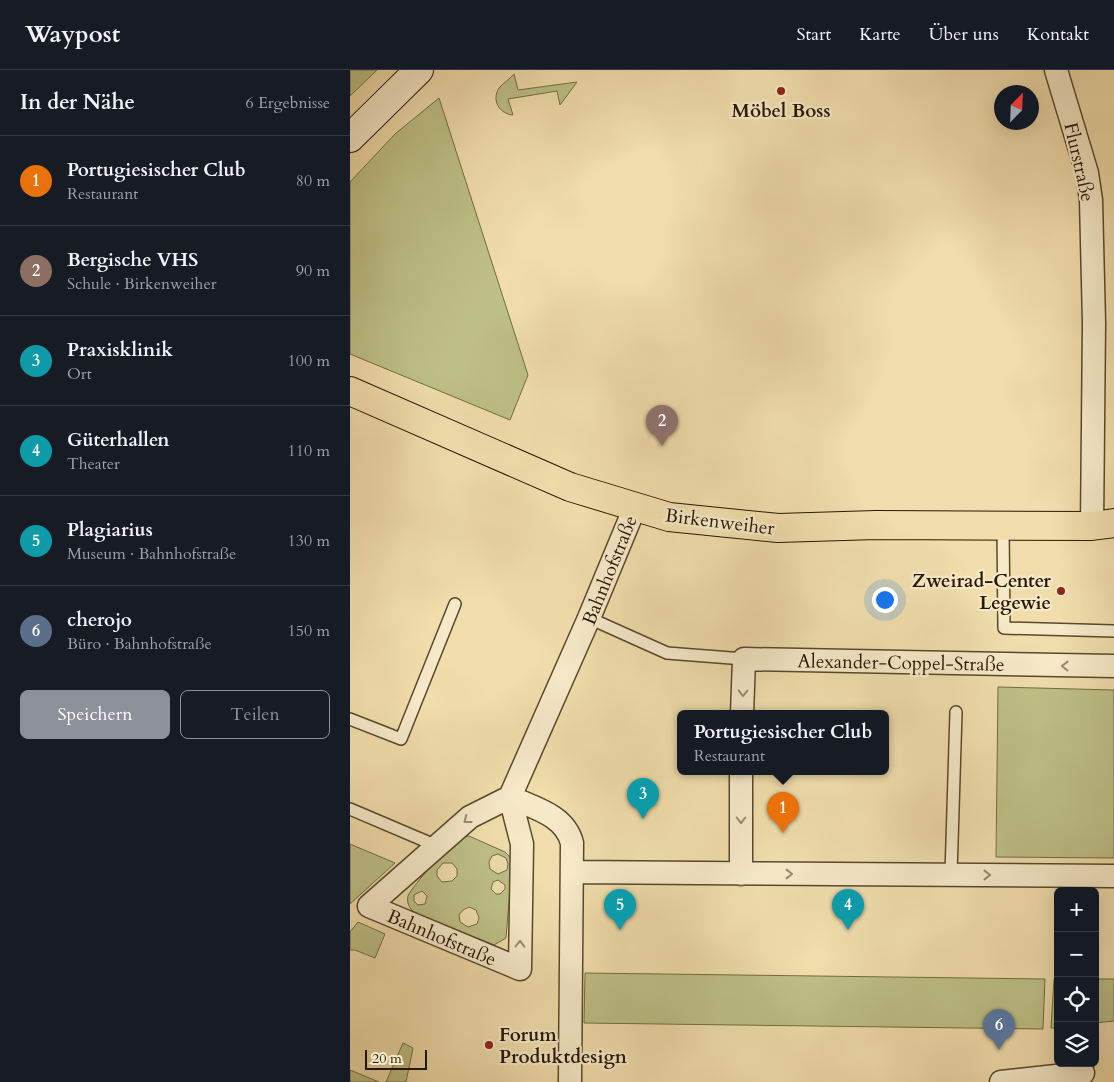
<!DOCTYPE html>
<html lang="de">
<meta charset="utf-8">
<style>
:root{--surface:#171b24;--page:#242831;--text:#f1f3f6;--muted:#9ea1a6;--line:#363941;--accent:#8c9099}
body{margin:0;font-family:Cardo,serif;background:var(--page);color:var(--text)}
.controls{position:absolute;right:15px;bottom:15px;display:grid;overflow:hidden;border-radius:8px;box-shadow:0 5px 20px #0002}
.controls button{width:45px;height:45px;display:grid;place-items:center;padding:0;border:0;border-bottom:1px solid var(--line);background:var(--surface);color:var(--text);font:25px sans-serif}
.compass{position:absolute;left:644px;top:15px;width:45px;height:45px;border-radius:50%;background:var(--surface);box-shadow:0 5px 20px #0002;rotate:23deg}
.scale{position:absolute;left:15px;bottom:12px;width:62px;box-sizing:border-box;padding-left:5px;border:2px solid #271701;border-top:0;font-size:14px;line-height:18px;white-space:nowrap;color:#271701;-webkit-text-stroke:4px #f5e9c8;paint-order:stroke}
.you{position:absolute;left:534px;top:529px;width:18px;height:18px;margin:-12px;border:4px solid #fff;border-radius:50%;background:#1a73e8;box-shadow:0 0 0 8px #1a73e833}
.badge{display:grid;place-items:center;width:32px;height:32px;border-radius:50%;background:var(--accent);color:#fff;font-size:16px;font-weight:700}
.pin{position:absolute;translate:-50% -41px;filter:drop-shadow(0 1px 2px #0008)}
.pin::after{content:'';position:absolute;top:26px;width:18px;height:15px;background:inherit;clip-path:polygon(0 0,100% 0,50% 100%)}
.popup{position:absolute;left:327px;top:640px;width:212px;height:65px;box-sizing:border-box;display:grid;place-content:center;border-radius:8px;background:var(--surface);filter:drop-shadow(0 1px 4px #0005);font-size:16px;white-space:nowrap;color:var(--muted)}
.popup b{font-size:19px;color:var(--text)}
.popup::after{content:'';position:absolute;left:50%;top:100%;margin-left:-10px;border:10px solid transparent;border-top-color:var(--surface)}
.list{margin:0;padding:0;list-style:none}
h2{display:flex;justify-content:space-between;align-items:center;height:65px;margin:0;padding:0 20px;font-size:21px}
h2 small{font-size:16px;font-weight:400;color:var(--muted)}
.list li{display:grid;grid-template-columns:32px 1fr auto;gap:15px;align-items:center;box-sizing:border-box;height:90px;padding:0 20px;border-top:1px solid var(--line)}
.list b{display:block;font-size:19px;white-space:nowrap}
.list p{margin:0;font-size:16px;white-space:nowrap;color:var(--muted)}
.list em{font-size:16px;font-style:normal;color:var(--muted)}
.actions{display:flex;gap:10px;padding:15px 20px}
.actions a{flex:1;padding:11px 0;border:1px solid var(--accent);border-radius:8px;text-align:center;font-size:18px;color:var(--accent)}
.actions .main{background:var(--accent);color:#fff}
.icon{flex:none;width:28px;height:28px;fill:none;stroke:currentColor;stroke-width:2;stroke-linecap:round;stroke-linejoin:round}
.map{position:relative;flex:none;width:764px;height:1012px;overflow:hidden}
header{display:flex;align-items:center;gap:30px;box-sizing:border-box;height:70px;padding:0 25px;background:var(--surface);border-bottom:1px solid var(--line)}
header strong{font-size:24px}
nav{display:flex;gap:28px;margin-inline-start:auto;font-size:18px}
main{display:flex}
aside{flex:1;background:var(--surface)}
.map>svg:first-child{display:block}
.green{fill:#bdc086;stroke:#726c44;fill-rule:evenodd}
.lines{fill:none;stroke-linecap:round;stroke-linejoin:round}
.lane-casing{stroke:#59482c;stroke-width:14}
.street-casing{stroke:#59482c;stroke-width:25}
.secondary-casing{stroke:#271701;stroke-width:30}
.primary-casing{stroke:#271701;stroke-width:30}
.lane{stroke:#f5e9c8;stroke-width:11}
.street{stroke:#f5e9c8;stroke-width:22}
.secondary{stroke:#f5e9c8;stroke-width:28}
.primary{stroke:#f0ddab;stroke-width:28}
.oneway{stroke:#988a6e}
.poi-dot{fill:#8f2418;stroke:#f5e9c8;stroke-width:2}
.labels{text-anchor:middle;stroke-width:4.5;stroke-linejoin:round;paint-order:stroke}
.poi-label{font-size:19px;font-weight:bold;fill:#271701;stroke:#f5e9c8}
.street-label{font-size:19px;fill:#271701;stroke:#f5e9c8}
</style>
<header>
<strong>Waypost</strong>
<nav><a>Start</a><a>Karte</a><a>Über uns</a><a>Kontakt</a></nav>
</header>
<main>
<aside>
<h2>In der Nähe<small>6 Ergebnisse</small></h2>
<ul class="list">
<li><span class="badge" style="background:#e8710a">1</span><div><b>Portugiesischer Club</b><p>Restaurant</p></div><em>80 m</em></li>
<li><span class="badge" style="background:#8d6e63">2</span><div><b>Bergische VHS</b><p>Schule · Birkenweiher</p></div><em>90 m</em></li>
<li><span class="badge" style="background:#0f9aa8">3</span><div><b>Praxisklinik</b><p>Ort</p></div><em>100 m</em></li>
<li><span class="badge" style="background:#0f9aa8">4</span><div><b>Güterhallen</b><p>Theater</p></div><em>110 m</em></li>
<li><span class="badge" style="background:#0f9aa8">5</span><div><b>Plagiarius</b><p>Museum · Bahnhofstraße</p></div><em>130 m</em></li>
<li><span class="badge" style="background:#5c6f8a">6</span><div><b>cherojo</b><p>Büro · Bahnhofstraße</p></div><em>150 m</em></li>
</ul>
<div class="actions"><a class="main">Speichern</a><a>Teilen</a></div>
</aside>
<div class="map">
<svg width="764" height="1012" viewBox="0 0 764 1012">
<rect width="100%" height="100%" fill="#f0ddab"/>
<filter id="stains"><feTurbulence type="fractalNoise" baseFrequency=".004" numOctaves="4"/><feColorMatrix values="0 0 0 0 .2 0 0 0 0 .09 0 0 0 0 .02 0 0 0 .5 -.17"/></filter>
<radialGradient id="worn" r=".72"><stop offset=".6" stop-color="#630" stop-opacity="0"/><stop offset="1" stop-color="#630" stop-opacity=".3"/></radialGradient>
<!-- green -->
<path class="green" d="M0,0H27L0,26Z
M164,4L168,20L227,12L210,35L207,21L158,29L163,45C150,44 141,31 149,18C153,13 160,9 164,4Z
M89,28L178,305L160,350L0,284V112L45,64Z
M648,617L764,620V788L646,787Z
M119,766L155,782L159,786L162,795L156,868L144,875L68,845C61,841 56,834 58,826C61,817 103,771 111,767C114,766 117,767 119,766ZM148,784L156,788L158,794L157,800L148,804L140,799L139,792L142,786ZM93,793H102L107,799V806L102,811L92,812L87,806V800ZM148,810L155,815V819L150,824H146L141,819L143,812ZM72,821L77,826L75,834L68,835L64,831V825ZM119,837L126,840L129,848L127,854L118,857L110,852L109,845L113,840Z
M0,774L45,793L0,834Z
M8,852L35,864L25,888L5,880H0V862Z
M235,903L695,909L693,959L234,953Z
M704,909H708V958H701Z
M745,909H764V951L745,953Z
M53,973L63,978L56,1012H36Z
M0,1000L29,1012H0Z"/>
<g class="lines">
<!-- lane casing -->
<g class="lane-casing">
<path id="lane" d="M653,457L654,558L764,561
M239,548L317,583L394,589
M0,649L51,669L105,534
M0,739L87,776
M601,804L606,642"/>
</g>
<!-- street casing -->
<g class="street-casing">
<path id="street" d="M706,0L737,103L741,130L744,253L742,456
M392,644L394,589L764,596
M160,727L172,774L170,899L19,836L120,747L160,727L239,548L285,437
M160,727C184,738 215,745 222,773L220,1012
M223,802L764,806
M391,804V702
M651,1012L733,1003"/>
</g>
<!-- secondary casing -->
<g class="secondary-casing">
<path id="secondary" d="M0,68L69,0"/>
</g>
<!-- primary casing -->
<g class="primary-casing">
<path id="primary" d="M0,321L220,417L319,447L428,458L526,455L742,456L764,453"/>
</g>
<!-- lane -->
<use href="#lane" class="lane"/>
<!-- street -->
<use href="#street" class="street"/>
<!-- secondary -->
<use href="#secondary" class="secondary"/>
<!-- primary -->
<use href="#primary" class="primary"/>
</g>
<!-- one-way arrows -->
<defs><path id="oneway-chevron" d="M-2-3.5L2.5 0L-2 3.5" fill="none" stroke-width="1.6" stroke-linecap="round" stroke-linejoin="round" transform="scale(1.25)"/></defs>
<g class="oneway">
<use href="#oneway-chevron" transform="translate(715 596) rotate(-179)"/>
<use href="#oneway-chevron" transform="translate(393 623) rotate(92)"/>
<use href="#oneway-chevron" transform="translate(117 750) rotate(143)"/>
<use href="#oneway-chevron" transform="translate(391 750) rotate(90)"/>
<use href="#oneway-chevron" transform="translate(439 804)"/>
<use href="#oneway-chevron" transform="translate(637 805)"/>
<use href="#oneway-chevron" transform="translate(170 874) rotate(-89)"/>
</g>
<!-- markers -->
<g class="poi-dot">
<circle cx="431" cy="21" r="5"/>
<circle cx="711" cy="521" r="5"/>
<circle cx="139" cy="975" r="5"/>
</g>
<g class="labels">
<!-- poi labels -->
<g class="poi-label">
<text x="431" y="47">Möbel Boss</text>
<text x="701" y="517" text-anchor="end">Zweirad-Center<tspan x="701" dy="22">Legewie</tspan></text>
<text x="149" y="971" text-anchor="start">Forum<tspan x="149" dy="22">Produktdesign</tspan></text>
</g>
<!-- street labels -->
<g class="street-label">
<text transform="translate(730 92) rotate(77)" y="7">Flurstraße</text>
<text transform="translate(370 451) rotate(7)" y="7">Birkenweiher</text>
<text transform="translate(259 500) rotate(-68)" y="7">Bahnhofstraße</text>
<text transform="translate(551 592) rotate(1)" y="7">Alexander-Coppel-Straße</text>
<text transform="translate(92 867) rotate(23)" y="7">Bahnhofstraße</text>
</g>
</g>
<rect width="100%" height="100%" filter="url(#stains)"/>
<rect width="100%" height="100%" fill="url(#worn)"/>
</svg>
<div class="controls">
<button>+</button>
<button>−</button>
<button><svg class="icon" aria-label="locate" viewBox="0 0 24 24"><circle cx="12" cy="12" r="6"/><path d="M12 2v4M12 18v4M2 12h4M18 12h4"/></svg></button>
<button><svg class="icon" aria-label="layers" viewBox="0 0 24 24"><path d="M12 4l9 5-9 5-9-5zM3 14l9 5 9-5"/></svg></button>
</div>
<svg class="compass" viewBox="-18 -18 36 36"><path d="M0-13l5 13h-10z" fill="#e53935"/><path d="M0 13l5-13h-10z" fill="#9ea1a6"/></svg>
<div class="scale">20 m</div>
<div class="you"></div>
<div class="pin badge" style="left:433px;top:763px;background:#e8710a">1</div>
<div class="popup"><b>Portugiesischer Club</b>Restaurant</div>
<div class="pin badge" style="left:312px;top:376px;background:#8d6e63">2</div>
<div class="pin badge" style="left:293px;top:749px;background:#0f9aa8">3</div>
<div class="pin badge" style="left:498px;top:860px;background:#0f9aa8">4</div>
<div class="pin badge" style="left:270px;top:860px;background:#0f9aa8">5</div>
<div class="pin badge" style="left:649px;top:980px;background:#5c6f8a">6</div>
</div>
</main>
